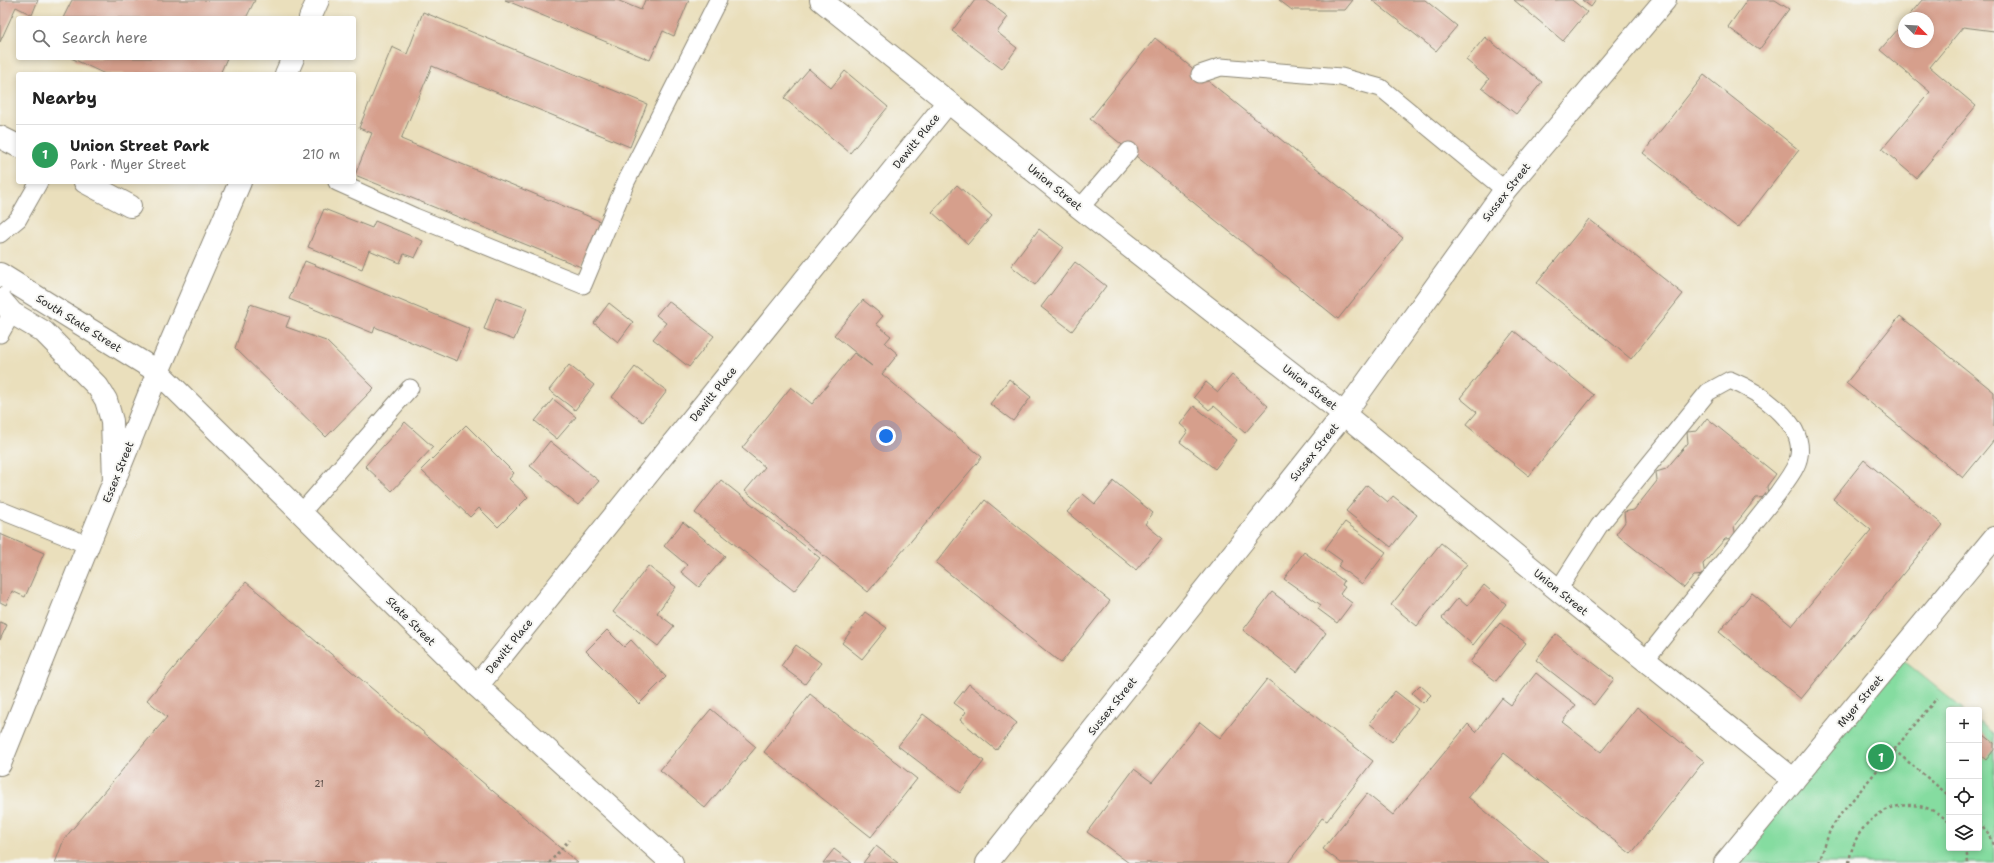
<!DOCTYPE html>
<meta charset="utf-8">
<style>
:root{--surface:#fff;--page:#f6f6f6;--text:#222;--muted:#767676;--line:#e0e0e0;--accent:#c8321e}
body{margin:0;font-family:"Shantell Sans",sans-serif;background:var(--page);color:var(--text)}
.controls{position:absolute;right:12px;bottom:12px;display:grid;overflow:hidden;border-radius:4px;box-shadow:0 2px 6px #0003}
.controls button{width:36px;height:36px;display:grid;place-items:center;padding:0;border:0;border-bottom:1px solid var(--line);background:var(--surface);color:var(--text);font:20px sans-serif}
.compass{position:absolute;left:1898px;top:12px;width:36px;height:36px;border-radius:50%;background:var(--surface);box-shadow:0 2px 6px #0003;rotate:114deg}
.you{position:absolute;left:886px;top:436px;width:14px;height:14px;margin:-10px;border:3px solid #fff;border-radius:50%;background:#1a73e8;box-shadow:0 0 0 6px #1a73e833}
.badge{display:grid;place-items:center;width:26px;height:26px;border-radius:50%;background:var(--accent);color:#fff;font-size:13px;font-weight:700}
.pin{position:absolute;translate:-50% -50%;border:2px solid #fff;box-shadow:0 1px 4px #0006}
.list{margin:0;padding:0;list-style:none}
h2{display:flex;justify-content:space-between;align-items:center;height:52px;margin:0;padding:0 16px;font-size:17px}
h2 small{font-size:13px;font-weight:400;color:var(--muted)}
.list li{display:grid;grid-template-columns:26px 1fr auto;gap:12px;align-items:center;box-sizing:border-box;height:60px;padding:0 16px;border-top:1px solid var(--line)}
.list b{display:block;font-size:15px;white-space:nowrap}
.list p{margin:0;font-size:13px;white-space:nowrap;color:var(--muted)}
.list em{font-size:13px;font-style:normal;color:var(--muted)}
.icon{flex:none;width:22px;height:22px;fill:none;stroke:currentColor;stroke-width:2;stroke-linecap:round;stroke-linejoin:round}
.map{position:relative;flex:none;width:1994px;height:863px;overflow:hidden}
.search{position:absolute;background:var(--surface);box-shadow:0 2px 6px #0003;left:16px;top:16px;width:340px;height:44px;display:flex;align-items:center;gap:10px;box-sizing:border-box;padding:0 14px;border-radius:4px;color:var(--muted);font-size:15px}
.panel{position:absolute;background:var(--surface);box-shadow:0 2px 6px #0003;left:16px;top:72px;width:340px;height:112px;border-radius:4px}
.map>svg:first-child{display:block}
.green{fill:#85dca0;stroke:#588466}
.building{fill:#d69f8c}
.lines{fill:none;stroke-linecap:round;stroke-linejoin:round}
.service-casing{stroke:#8a8574;stroke-width:19}
.minor-casing{stroke:#8a8574;stroke-width:24}
.tertiary-casing{stroke:#8a8574;stroke-width:24}
.secondary-casing{stroke:#8a8574;stroke-width:24}
.path{stroke:#8a8574;stroke-width:2.5;stroke-dasharray:3 3;stroke-linecap:butt}
.service{stroke:#fff;stroke-width:17}
.minor{stroke:#fff;stroke-width:22}
.tertiary{stroke:#fff;stroke-width:22}
.secondary{stroke:#fff;stroke-width:22}
.labels{text-anchor:middle;stroke-width:4;stroke-linejoin:round;paint-order:stroke}
.number-label{font-size:9px;fill:#564843}
.street-label{font-size:11px;fill:#2b2b2b;stroke:#f6f6f2}
</style>
<div class="map">
<svg width="1994" height="863" viewBox="0 0 1994 863">
<rect width="100%" height="100%" fill="#f6f6f2"/>
<filter id="ink" filterUnits="userSpaceOnUse"><feTurbulence type="fractalNoise" baseFrequency=".025" numOctaves="2"/><feDisplacementMap in="SourceGraphic" scale="8" xChannelSelector="R" yChannelSelector="G"/><feConvolveMatrix kernelMatrix="1 2 1 2 8 2 1 2 1" color-interpolation-filters="sRGB"/></filter>
<filter id="wash" filterUnits="userSpaceOnUse"><feTurbulence type="fractalNoise" baseFrequency=".012" numOctaves="4" result="noise"/><feDisplacementMap in="SourceGraphic" scale="16" xChannelSelector="R" yChannelSelector="G"/><feGaussianBlur stdDeviation="0.9" result="paint"/><feColorMatrix in="noise" values="0 0 0 0 0 0 0 0 0 0 0 0 0 0 0 0 0 1.4 0 .05"/><feComposite in="paint" operator="in"/></filter>
<g filter="url(#wash)">
<rect width="100%" height="100%" fill="#eadfbc"/>
<!-- green -->
<path class="green" d="M1897,655L1964,710H1949V848H1979V722L1994,734V863H1725Z"/>
<g id="blocks">
<!-- building -->
<path class="building" d="M0,0H38L32,15L16,7L0,42Z
M72,0H255L246,18H63Z
M505,0H617L641,10L645,0H689L674,36L663,31L650,60Z
M975,0H986L1008,17L997,32L1017,48L1002,69L952,31Z
M1279,0H1353L1345,10H1292Z
M1372,0H1425L1457,26L1436,51Z
M1514,0H1572L1587,12L1563,41Z
M1582,0H1596L1591,7Z
M1747,0H1775L1789,9L1759,50L1728,27Z
M1922,0H1994V31L1963,27L1930,67L1976,106L1916,178L1882,149L1930,92L1880,50L1904,22V42H1928V18H1907Z
M423,12L647,104L630,147L432,66L401,139L600,221L581,267L355,175L372,133L359,128L392,47L407,54Z
M1485,37L1542,82L1516,114L1482,88L1489,79L1466,60Z
M1155,38L1403,238L1338,319L1090,119Z
M71,58H227L220,74H105Z
M809,69L831,88L845,71L888,107L850,153L784,98Z
M1704,75L1799,150L1738,228L1643,153Z
M957,185L992,216L968,244L932,212Z
M324,209L372,228L375,221L423,241L415,258L404,254L400,263L369,250L362,269L308,247Z
M1589,219L1683,294L1631,359L1537,283Z
M1039,229L1063,247L1035,285L1011,266Z
M305,261L470,329L457,361L375,327L373,333L289,299Z
M1075,262L1106,286L1072,331L1041,307Z
M496,297L527,308L514,340L484,329Z
M863,300L883,316L876,324L891,336L885,343L898,354L882,374L982,457L868,592L745,491L765,467L742,448L791,387L812,404L854,353L872,366L834,335Z
M668,301L714,336L689,367L653,339L666,323L656,315Z
M609,303L633,322L618,342L594,323Z
M250,304L290,317L286,327L326,341L374,388L326,437L235,348Z
M1900,316L1994,392V440L1963,478L1846,383Z
M1514,331L1594,395L1529,476L1466,425L1477,412L1460,398Z
M569,365L594,385L575,410L549,390Z
M635,367L667,391L643,422L612,397Z
M1232,375L1268,406L1245,433L1214,406L1209,410L1194,397L1206,382L1218,392Z
M1009,379L1031,397L1013,421L990,404Z
M553,399L576,417L557,439L535,421Z
M1194,406L1237,440L1215,469L1180,442L1188,431L1180,424Z
M1707,418L1776,474L1767,486L1768,497L1756,498L1734,526L1736,538L1725,539L1703,564L1705,575L1694,576L1684,588L1616,534L1625,522L1624,512L1634,510L1657,481L1656,472L1666,469L1688,443L1687,432L1697,431Z
M405,422L433,447L392,491L365,466Z
M466,425L514,473L509,479L528,497L498,527L479,508L470,517L421,470Z
M550,441L599,481L578,505L530,466Z
M1864,460L1943,525L1801,699L1719,632L1752,593L1792,626L1871,530L1833,499Z
M721,480L820,558L794,591L695,513Z
M1114,481L1153,513L1145,524L1162,538L1136,570L1067,512L1083,494L1095,504Z
M1367,485L1388,502L1393,496L1417,515L1391,547L1346,511Z
M985,500L1110,601L1061,663L936,563Z
M683,522L725,556L699,587L681,572L687,565L664,546Z
M1345,522L1386,552L1362,584L1338,566L1342,561L1325,549Z
M0,534L44,553L25,597L12,591L6,605L0,602Z
M1441,543L1467,564L1417,626L1391,605Z
M1304,552L1344,581L1342,585L1345,587L1340,594L1352,603L1337,623L1318,609L1321,605L1284,579Z
M648,566L676,587L657,613L674,626L658,646L613,612Z
M246,582L578,863H55L64,839L167,717L147,700Z
M1484,585L1506,604L1473,645L1442,618L1458,598L1467,606Z
M1272,592L1326,633L1297,672L1243,630Z
M865,612L887,628L862,659L842,643Z
M0,622L7,625L0,640Z
M1500,623L1526,643L1496,681L1470,662Z
M607,630L624,647L631,640L666,677L639,704L586,651Z
M1556,634L1614,679L1594,705L1536,660Z
M796,645L821,663L805,684L781,666Z
M1536,673L1576,705L1562,722L1601,752L1637,707L1704,761L1631,854L1504,753L1468,797L1548,863H1341L1323,849L1367,794L1393,815L1468,724L1476,732L1502,698L1511,705Z
M1267,679L1373,761L1327,821L1322,818L1288,863H1129L1087,832L1134,769L1152,782L1200,722L1220,738Z
M969,684L1017,723L996,750L960,720L966,712L954,703Z
M1420,685L1431,695L1423,703L1412,693Z
M1395,691L1418,709L1392,742L1369,723Z
M810,694L917,779L871,837L764,752Z
M711,709L756,747L705,808L660,770Z
M923,714L984,761L960,793L898,746Z
M1979,731L1994,743V750L1986,760L1979,754Z
M876,846L898,863H863Z
M834,849L852,863H823Z"/>
</g>
</g>
<g filter="url(#ink)">
<use href="#blocks" fill-opacity="0" stroke="#8a8574" stroke-width="1"/>
<g class="lines">
<!-- service casing -->
<g class="service-casing">
<path id="service" d="M1200,74L1221,67L1341,77L1381,88L1505,190
M337,182L415,217L583,285L626,182L718,0
M1080,208L1129,151
M0,234L18,219L39,182
M0,334L12,313
M0,510L88,545
M301,513L410,388
M1558,590L1599,526L1708,392L1730,380C1757,391 1805,421 1799,456C1797,469 1785,482 1778,493L1645,660"/>
</g>
<!-- minor casing -->
<g class="minor-casing">
<path id="minor" d="M821,0L1080,208L1344,414L1558,590L1794,780
M0,137L18,146
M85,182L130,206
M477,686L948,102
M987,863L1344,414L1505,190L1665,0
M1725,863L1994,538"/>
</g>
<!-- tertiary casing -->
<g class="tertiary-casing">
<path id="tertiary" d="M0,274L158,372L477,686L672,863
M0,299L12,313L44,332L98,387L106,400L112,421L114,481"/>
</g>
<!-- secondary casing -->
<g class="secondary-casing">
<path id="secondary" d="M310,18L318,0
M286,74L293,58
M0,764L158,372L240,182"/>
</g>
<!-- path -->
<path class="path" d="M1894,750L1947,794L1949,791
M1979,822L1988,833L1994,847
M1966,848L1968,863
M549,863L569,840
M1819,863L1830,830L1840,815L1937,698
M1849,863C1855,813 1910,785 1949,822"/>
<!-- service -->
<use href="#service" class="service"/>
<!-- minor -->
<use href="#minor" class="minor"/>
<!-- tertiary -->
<use href="#tertiary" class="tertiary"/>
<!-- secondary -->
<use href="#secondary" class="secondary"/>
</g>
</g>
<g class="labels">
<!-- number labels -->
<g class="number-label">
<text x="319" y="787">21</text>
</g>
<!-- street labels -->
<g class="street-label">
<text transform="translate(916 141) rotate(-51)" y="4">Dewitt Place</text>
<text transform="translate(1055 187) rotate(39)" y="4">Union Street</text>
<text transform="translate(1506 192) rotate(-52)" y="4">Sussex Street</text>
<text transform="translate(79 323) rotate(32)" y="4">South State Street</text>
<text transform="translate(1310 387) rotate(38)" y="4">Union Street</text>
<text transform="translate(713 394) rotate(-51)" y="4">Dewitt Place</text>
<text transform="translate(1314 452) rotate(-51)" y="4">Sussex Street</text>
<text transform="translate(118 472) rotate(-68)" y="4">Essex Street</text>
<text transform="translate(1561 592) rotate(39)" y="4">Union Street</text>
<text transform="translate(411 621) rotate(45)" y="4">State Street</text>
<text transform="translate(509 646) rotate(-51)" y="4">Dewitt Place</text>
<text transform="translate(1860 701) rotate(-50)" y="4">Myer Street</text>
<text transform="translate(1112 706) rotate(-51)" y="4">Sussex Street</text>
</g>
</g>
</svg>
<div class="controls">
<button>+</button>
<button>−</button>
<button><svg class="icon" aria-label="locate" viewBox="0 0 24 24"><circle cx="12" cy="12" r="6"/><path d="M12 2v4M12 18v4M2 12h4M18 12h4"/></svg></button>
<button><svg class="icon" aria-label="layers" viewBox="0 0 24 24"><path d="M12 4l9 5-9 5-9-5zM3 14l9 5 9-5"/></svg></button>
</div>
<svg class="compass" viewBox="-18 -18 36 36"><path d="M0-13l5 13h-10z" fill="#e53935"/><path d="M0 13l5-13h-10z" fill="#767676"/></svg>
<div class="you"></div>
<div class="pin badge" style="left:1881px;top:757px;background:#2e9e5b">1</div>
<div class="search"><svg class="icon" aria-label="search" viewBox="0 0 24 24"><circle cx="10" cy="10" r="6"/><path d="M15 15l6 6"/></svg>Search here</div>
<section class="panel">
<h2>Nearby<small></small></h2>
<ul class="list">
<li><span class="badge" style="background:#2e9e5b">1</span><div><b>Union Street Park</b><p>Park · Myer Street</p></div><em>210 m</em></li>
</ul>
</section>
</div>
